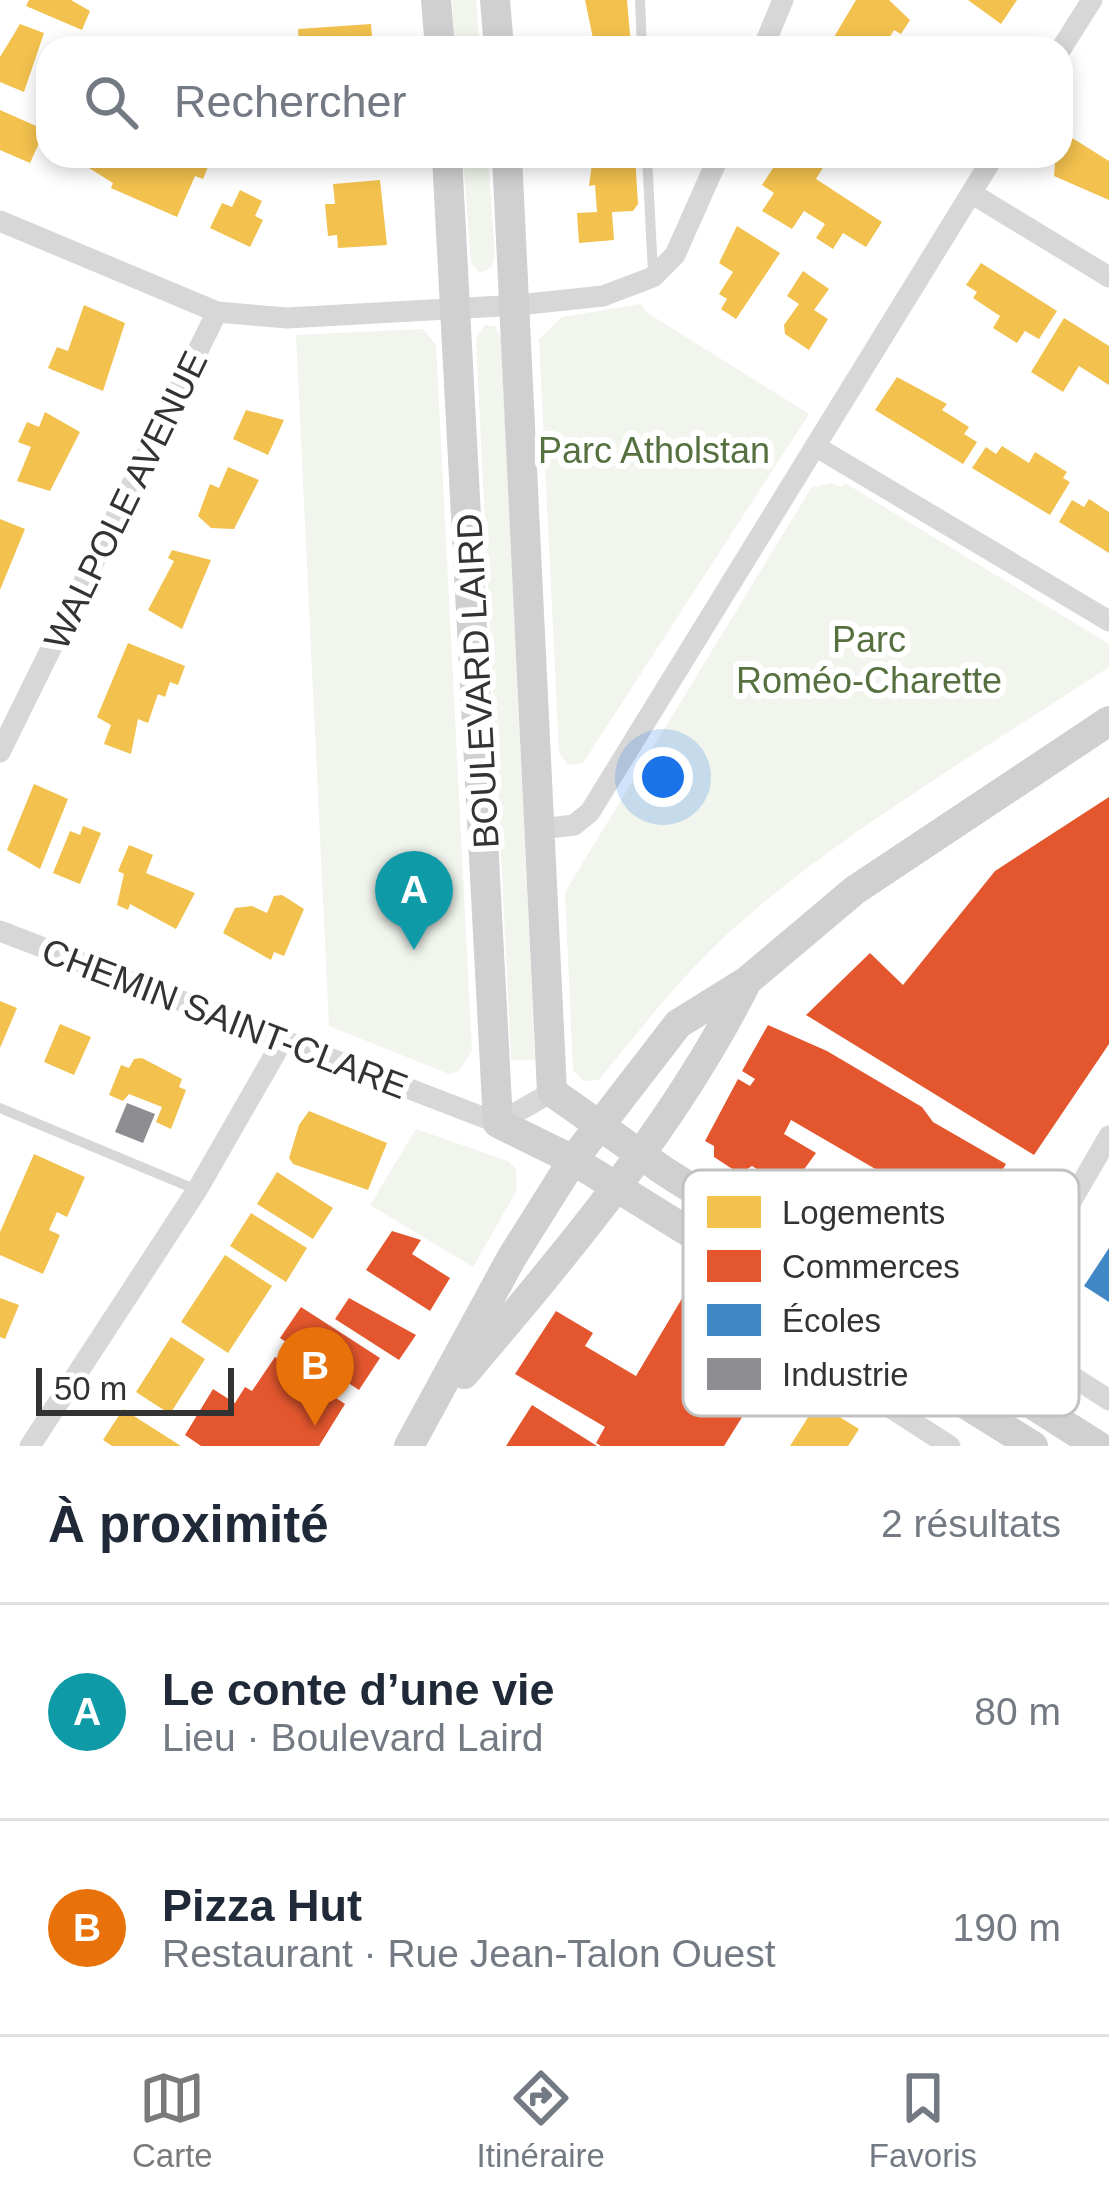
<!DOCTYPE html>
<html lang="fr">
<meta charset="utf-8">
<style>
:root{--surface:#fff;--page:#f2f2f3;--text:#1f2937;--muted:#747a83;--line:#e0e1e3;--accent:#7a7a7a}
body{margin:0;font-family:Helvetica,sans-serif;background:var(--page);color:var(--text)}
.scale{position:absolute;left:36px;bottom:30px;width:198px;box-sizing:border-box;padding-left:12px;border:6px solid #333;border-top:0;font-size:33px;line-height:42px;white-space:nowrap;color:#333;-webkit-text-stroke:9px #fff;paint-order:stroke}
.you{position:absolute;left:663px;top:777px;width:42px;height:42px;margin:-30px;border:9px solid #fff;border-radius:50%;background:#1a73e8;box-shadow:0 0 0 18px #1a73e833}
.badge{display:grid;place-items:center;width:78px;height:78px;border-radius:50%;background:var(--accent);color:#fff;font-size:39px;font-weight:700}
.pin{position:absolute;translate:-50% -99px;filter:drop-shadow(0 3px 6px #0008)}
.pin::after{content:'';position:absolute;top:63px;width:42px;height:36px;background:inherit;clip-path:polygon(0 0,100% 0,50% 100%)}
.list{margin:0;padding:0;list-style:none}
h2{display:flex;justify-content:space-between;align-items:center;height:156px;margin:0;padding:0 48px;font-size:51px}
h2 small{font-size:39px;font-weight:400;color:var(--muted)}
.list li{display:grid;grid-template-columns:78px 1fr auto;gap:36px;align-items:center;box-sizing:border-box;height:216px;padding:0 48px;border-top:3px solid var(--line)}
.list b{display:block;font-size:45px;white-space:nowrap}
.list p{margin:0;font-size:39px;white-space:nowrap;color:var(--muted)}
.list em{font-size:39px;font-style:normal;color:var(--muted)}
.icon{flex:none;width:66px;height:66px;fill:none;stroke:currentColor;stroke-width:2;stroke-linecap:round;stroke-linejoin:round}
.map{position:relative;flex:none;width:1109px;height:1446px;overflow:hidden}
.search{position:absolute;background:var(--surface);box-shadow:0 6px 18px #0003;left:36px;right:36px;top:36px;height:132px;display:flex;align-items:center;gap:30px;box-sizing:border-box;padding:0 42px;border-radius:36px;color:var(--muted);font-size:45px}
.sheet{height:588px;background:var(--surface)}
nav{display:flex;justify-content:space-around;align-items:center;box-sizing:border-box;height:168px;border-top:3px solid var(--line);background:var(--surface);font-size:33px;color:var(--muted)}
nav a{display:grid;justify-items:center;gap:6px}
nav .on{color:var(--accent)}
.map>svg:first-child{display:block}
.green{fill:#f1f5ed}
.homes{fill:#f2c14e}
.shops{fill:#e4572e}
.schools{fill:#3f88c5}
.industry{fill:#8d8d92}
.lines{fill:none;stroke-linecap:round;stroke-linejoin:round}
.lane{stroke:#d7d7d7;stroke-width:10}
.street{stroke:#d7d7d7;stroke-width:21}
.secondary{stroke:#d0d0d0;stroke-width:30}
.labels{text-anchor:middle;stroke-width:12;stroke-linejoin:round;paint-order:stroke}
.park-label{font-size:36px;fill:#56703f;stroke:#fff}
.street-label{font-size:36px;fill:#333;stroke:#fff}
.key{fill:#fff;stroke:#c2c2c2;stroke-width:3}
.key-label{font-size:33px;fill:#333}
</style>
<div class="map">
<svg width="1109" height="1446" viewBox="0 0 1109 1446">
<rect width="100%" height="100%" fill="#fff"/>
<!-- green -->
<path class="green" d="M452,0H476L480,48H455Z
M463,156H488L495,257L491,268L480,273L471,263Z
M641,304L646,312L809,414L583,763L568,765L559,753L539,339L562,317Z
M485,325L495,326L501,338L535,1060H511L476,339Z
M422,329L436,344L472,1051L458,1072L449,1074L329,1026L296,335Z
M830,483L842,487L845,483L1109,644V667C988,747 838,834 733,929C682,975 641,1028 599,1080L583,1081L573,1070L565,892L811,488Z
M416,1129L508,1161L516,1169L517,1190L473,1267L370,1205Z"/>
<!-- homes -->
<path class="homes" d="M29,0H71L90,11L82,30L26,6Z
M585,0H627L631,46L595,48Z
M856,0H889L910,20L901,34L894,30L883,48H851L834,37Z
M968,0H1017L1001,24Z
M20,24L44,33L24,92L0,82V57Z
M371,24L373,48H299L298,29Z
M0,110L45,130L30,163L0,150Z
M1061,131L1109,161V200L1054,176L1055,163L1043,156H1061Z
M94,156H162L181,164L189,156L212,157L203,179L195,176L177,217L111,188L113,183L89,168Z
M304,156H359V159L322,162L304,161Z
M593,156H635L638,204L633,211L612,212L614,240L579,243L577,213L597,212L595,185L589,186Z
M787,156H830L816,179L882,222L866,247L843,233L833,249L816,238L825,224L804,211L792,229L762,211L774,193L762,185L777,162L782,165Z
M380,180L387,245L338,248L337,235L328,236L325,204H335L333,184Z
M240,190L262,201L255,216L263,220L250,247L210,228L222,203L232,207Z
M737,226L780,253L736,319L721,309L727,299L719,294L733,272L719,263Z
M981,263L1057,311L1039,339L1025,331L1017,343L993,328L1000,316L973,298L977,292L966,285Z
M803,271L829,289L814,310L828,319L809,350L785,334L784,325L799,304L787,296Z
M84,305L125,323L103,391L48,368L57,347L68,351Z
M1064,318L1109,346V385L1079,366L1063,392L1031,372Z
M897,377L947,404L942,410L969,427L964,434L977,442L963,464L875,410Z
M246,410L284,420L268,455L233,439Z
M45,412L80,432L50,491L17,481L31,447L18,442L27,422L39,427Z
M1002,446L1029,463L1035,452L1067,472L1063,478L1070,482L1050,515L972,468L986,447L996,454Z
M228,467L259,480L234,529L211,528L198,516L210,484L219,488Z
M1089,499L1109,512V553L1059,522L1072,500L1084,507Z
M0,519L25,529L0,590Z
M172,550L211,560L182,629L148,610L174,561L168,558Z
M128,643L185,666L178,685L170,682L165,697L158,694L148,723L138,719L131,754L104,744L111,725L97,717Z
M34,784L68,799L40,869L7,850Z
M83,826L101,833L80,884L53,873L70,831L80,835Z
M129,845L153,855L146,873L195,893L176,929L130,904L128,910L117,905L124,874L118,871Z
M282,895L304,909L284,956L274,952L271,960L223,933L235,908L252,906L267,913L274,896Z
M0,1001L17,1008L0,1048Z
M60,1024L91,1037L74,1075L44,1062Z
M142,1058L182,1079L179,1087L186,1090L171,1129L156,1122L162,1107L129,1094L123,1101L109,1095L121,1065L129,1068L134,1059Z
M309,1111L387,1143L368,1190L293,1164L289,1158L299,1125Z
M34,1154L85,1177L67,1217L57,1212L49,1230L60,1235L43,1274L0,1255V1232Z
M277,1172L333,1208L313,1239L257,1204Z
M251,1213L307,1248L286,1282L230,1246Z
M225,1255L272,1286L228,1353L181,1322Z
M0,1298L19,1305L5,1339L0,1337Z
M171,1337L205,1359L170,1414L136,1392Z
M817,1403L859,1429L848,1446H790Z
M123,1409L181,1446H112L103,1440Z"/>
<!-- shops -->
<path class="shops" d="M1109,797V1044L1034,1155L806,1015L870,953L903,985L995,871Z
M768,1025L827,1051L922,1107L933,1122L1006,1164L989,1192L961,1182L946,1210L791,1120L784,1134L816,1153L784,1197L761,1182L763,1173L752,1166L740,1174L714,1157V1146L705,1141L738,1079L750,1086L755,1079L742,1071Z
M392,1231L421,1240L412,1254L450,1278L430,1311L366,1270Z
M684,1295L756,1341L753,1348L759,1352L745,1376L761,1387L724,1446H601L596,1443L605,1427L515,1374L556,1311L593,1333L585,1346L636,1376Z
M349,1298L416,1335L399,1360L335,1319Z
M301,1307L380,1358L359,1390L280,1338Z
M275,1357L345,1404L319,1446H201L185,1435L213,1389L235,1403L245,1387L252,1391Z
M532,1405L597,1446H506Z"/>
<!-- schools -->
<path class="schools" d="M1109,1248V1302L1084,1286Z"/>
<!-- industry -->
<path class="industry" d="M127,1103L155,1114L143,1143L115,1132Z"/>
<g class="lines">
<!-- lane -->
<path class="lane" d="M640,0L642,48
M647,156L653,273
M0,1108L197,1190"/>
<!-- street -->
<path class="street" d="M763,48L783,0
M1061,49L1092,0
M971,193L1109,277
M0,221L217,312L287,318L518,305L603,296L653,277L675,255L719,156
M815,446L1109,621
M0,752L217,312
M541,829L574,825L590,812L994,156
M0,931L498,1123L552,1092
M793,1251L882,1254L1109,1400
M800,1301L798,1332L810,1356L950,1446
M998,1328L1109,1136
M30,1446L197,1190L282,1042"/>
<!-- secondary -->
<path class="secondary" d="M436,0L440,48
M495,0L499,48
M447,156L498,1123L573,1160L1033,1446
M507,156L552,1092L664,1171L1098,1446
M464,1374C567,1252 676,1124 747,981
M409,1446L512,1257L573,1160L678,1024L747,981L855,890L1109,721"/>
</g>
<g class="labels">
<!-- park labels -->
<g class="park-label">
<text x="654" y="463">Parc Atholstan</text>
<text x="869" y="652">Parc<tspan x="869" dy="41">Roméo-Charette</tspan></text>
</g>
<!-- street labels -->
<g class="street-label">
<text transform="translate(125 500) rotate(-64)" y="13">WALPOLE AVENUE</text>
<text transform="translate(477 681) rotate(-93)" y="13">BOULEVARD LAIRD</text>
<text transform="translate(225 1018) rotate(21)" y="13">CHEMIN SAINT-CLARE</text>
</g>
</g>
<!-- legend -->
<rect x="683" y="1170" width="396" height="246" rx="18" class="key"/>
<rect x="707" y="1196" width="54" height="32" fill="#f2c14e"/>
<rect x="707" y="1250" width="54" height="32" fill="#e4572e"/>
<rect x="707" y="1304" width="54" height="32" fill="#3f88c5"/>
<rect x="707" y="1358" width="54" height="32" fill="#8d8d92"/>
<g class="key-label">
<text x="782" y="1224">Logements</text>
<text x="782" y="1278">Commerces</text>
<text x="782" y="1332">Écoles</text>
<text x="782" y="1386">Industrie</text>
</g>
</svg>
<div class="scale">50 m</div>
<div class="you"></div>
<div class="pin badge" style="left:414px;top:950px;background:#0f9aa8">A</div>
<div class="pin badge" style="left:315px;top:1426px;background:#e8710a">B</div>
<div class="search"><svg class="icon" aria-label="search" viewBox="0 0 24 24"><circle cx="10" cy="10" r="6"/><path d="M15 15l6 6"/></svg>Rechercher</div>
</div>
<section class="sheet">
<h2>À proximité<small>2 résultats</small></h2>
<ul class="list">
<li><span class="badge" style="background:#0f9aa8">A</span><div><b>Le conte d’une vie</b><p>Lieu · Boulevard Laird</p></div><em>80 m</em></li>
<li><span class="badge" style="background:#e8710a">B</span><div><b>Pizza Hut</b><p>Restaurant · Rue Jean-Talon Ouest</p></div><em>190 m</em></li>
</ul>
</section>
<nav>
<a class="on"><svg class="icon" aria-label="map" viewBox="0 0 24 24"><path d="M3 6l6-2 6 2 6-2v14l-6 2-6-2-6 2zM9 4v14M15 6v14"/></svg>Carte</a>
<a><svg class="icon" aria-label="directions" viewBox="0 0 24 24"><path d="M12 3l9 9-9 9-9-9zM9 14v-3h6M13 9l2 2-2 2"/></svg>Itinéraire</a>
<a><svg class="icon" aria-label="saved" viewBox="0 0 24 24"><path d="M7 4h10v16l-5-4-5 4z"/></svg>Favoris</a>
</nav>
